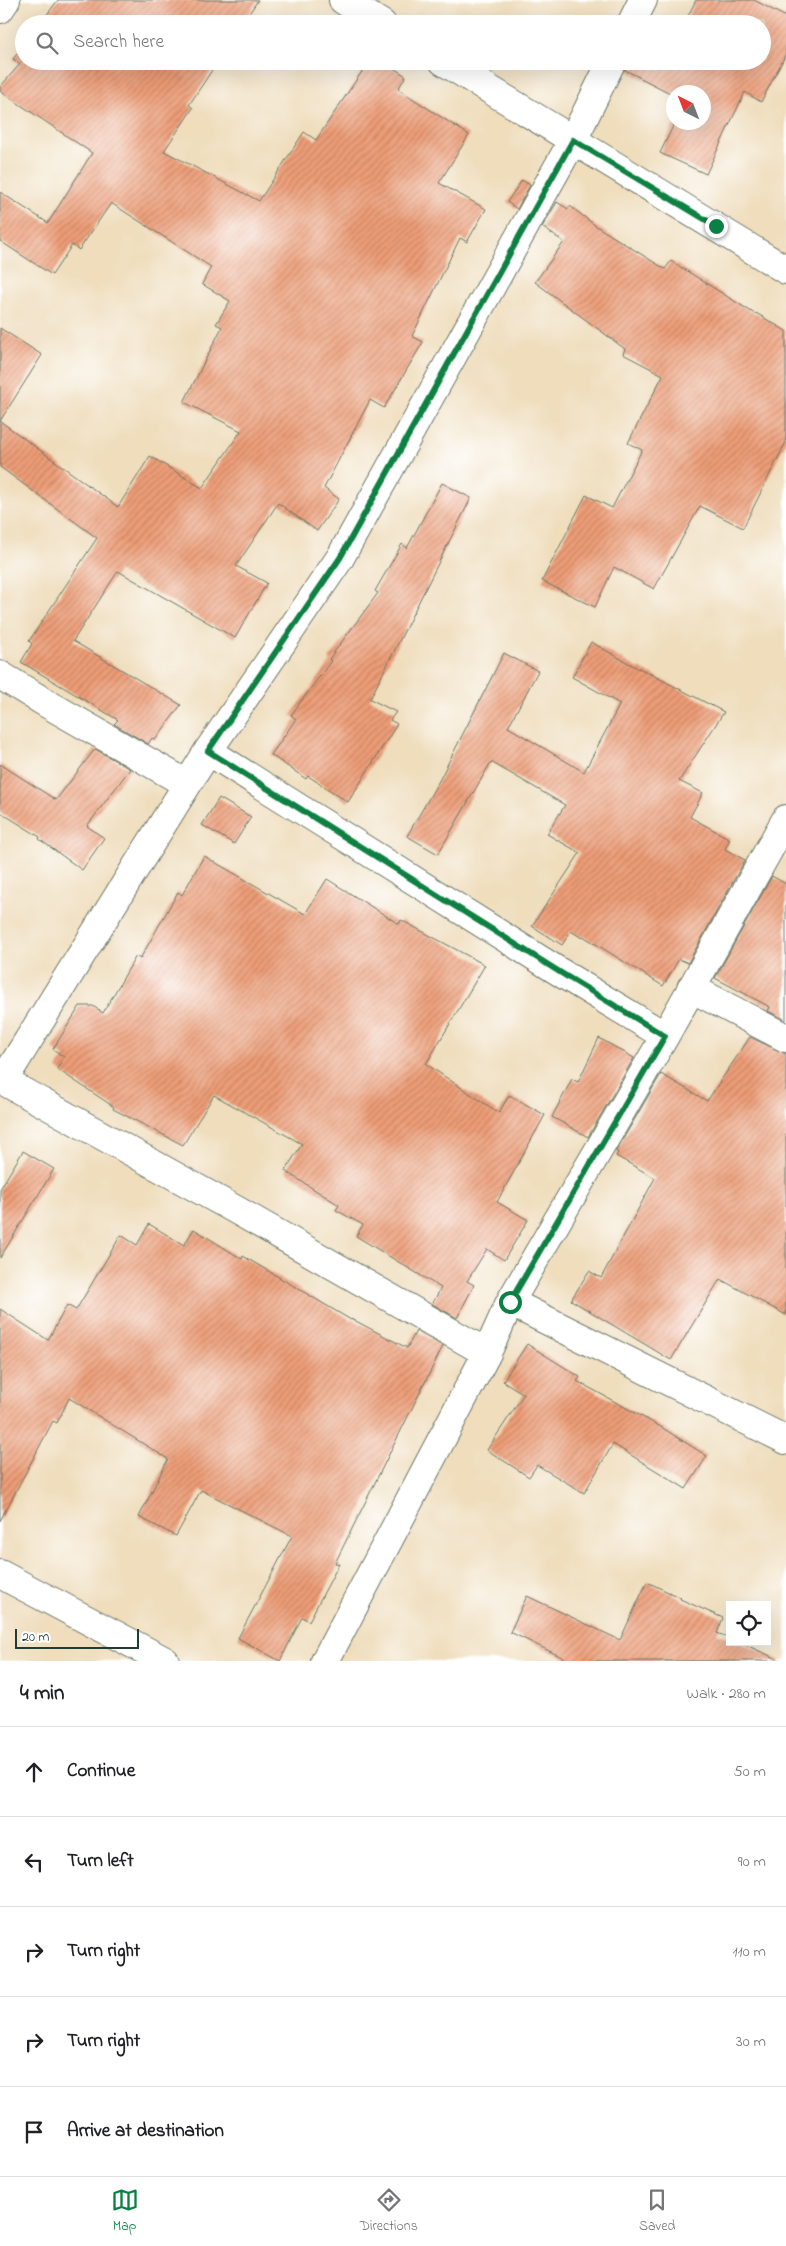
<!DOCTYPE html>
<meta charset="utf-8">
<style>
:root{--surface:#fff;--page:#f2f2f2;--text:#202124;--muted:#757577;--line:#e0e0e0;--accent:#0b8043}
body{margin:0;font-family:"Indie Flower",sans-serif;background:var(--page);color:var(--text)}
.controls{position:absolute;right:15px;bottom:15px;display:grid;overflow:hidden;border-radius:0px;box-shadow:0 5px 20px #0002}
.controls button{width:45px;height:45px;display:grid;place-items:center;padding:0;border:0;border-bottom:1px solid var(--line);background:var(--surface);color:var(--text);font:25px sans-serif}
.compass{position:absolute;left:666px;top:85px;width:45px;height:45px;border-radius:50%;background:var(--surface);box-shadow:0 5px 20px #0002;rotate:318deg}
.scale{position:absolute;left:15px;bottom:12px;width:124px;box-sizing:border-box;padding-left:5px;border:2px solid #1f3d34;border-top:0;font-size:14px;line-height:18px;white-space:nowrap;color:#1f3d34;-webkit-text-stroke:4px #fff;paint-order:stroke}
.stop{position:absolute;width:15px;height:15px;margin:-11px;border:4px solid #0b8043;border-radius:50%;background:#fff}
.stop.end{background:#0b8043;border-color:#fff;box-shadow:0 1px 5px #0008}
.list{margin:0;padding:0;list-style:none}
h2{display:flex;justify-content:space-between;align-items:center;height:65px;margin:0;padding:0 20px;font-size:21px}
h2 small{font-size:16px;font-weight:400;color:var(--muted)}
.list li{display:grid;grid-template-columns:32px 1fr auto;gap:15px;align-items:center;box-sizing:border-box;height:90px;padding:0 20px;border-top:1px solid var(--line)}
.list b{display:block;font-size:19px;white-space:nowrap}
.list em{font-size:16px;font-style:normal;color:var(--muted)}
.icon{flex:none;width:28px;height:28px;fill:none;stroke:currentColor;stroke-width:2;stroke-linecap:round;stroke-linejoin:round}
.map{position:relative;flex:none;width:786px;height:1661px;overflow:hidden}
.search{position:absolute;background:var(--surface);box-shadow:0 5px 20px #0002;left:15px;right:15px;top:15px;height:55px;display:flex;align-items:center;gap:12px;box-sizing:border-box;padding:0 18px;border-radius:28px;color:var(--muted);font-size:19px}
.sheet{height:515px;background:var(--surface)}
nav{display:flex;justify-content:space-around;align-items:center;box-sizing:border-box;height:70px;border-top:1px solid var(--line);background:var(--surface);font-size:14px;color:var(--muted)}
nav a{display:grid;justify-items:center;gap:2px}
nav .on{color:var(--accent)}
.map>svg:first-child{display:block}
.building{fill:url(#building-hatch)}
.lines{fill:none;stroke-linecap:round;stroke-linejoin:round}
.minor-casing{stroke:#687564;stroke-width:30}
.minor{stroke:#fff;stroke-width:28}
.route{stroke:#0b8043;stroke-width:6}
</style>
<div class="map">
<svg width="786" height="1661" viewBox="0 0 786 1661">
<defs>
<pattern id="building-hatch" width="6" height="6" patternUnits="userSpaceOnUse" patternTransform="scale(1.25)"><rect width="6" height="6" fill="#ee9d77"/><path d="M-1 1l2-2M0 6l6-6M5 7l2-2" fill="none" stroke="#c08162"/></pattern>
</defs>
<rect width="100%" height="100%" fill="#fff"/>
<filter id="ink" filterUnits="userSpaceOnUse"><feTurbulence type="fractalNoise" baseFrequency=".02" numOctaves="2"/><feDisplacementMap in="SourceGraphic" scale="10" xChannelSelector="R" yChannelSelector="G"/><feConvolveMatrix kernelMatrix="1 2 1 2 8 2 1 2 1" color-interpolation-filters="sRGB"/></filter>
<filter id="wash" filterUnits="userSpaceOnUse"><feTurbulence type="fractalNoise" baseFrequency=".0096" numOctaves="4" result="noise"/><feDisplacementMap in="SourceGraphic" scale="20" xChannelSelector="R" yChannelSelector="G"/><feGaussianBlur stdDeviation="1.12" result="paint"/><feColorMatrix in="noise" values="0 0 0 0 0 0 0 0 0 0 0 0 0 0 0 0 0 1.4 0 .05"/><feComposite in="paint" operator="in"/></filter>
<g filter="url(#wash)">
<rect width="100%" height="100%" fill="#efddbc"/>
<g id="blocks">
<!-- building -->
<path class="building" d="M58,0H258L242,24H40Z
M696,0H754L786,17V54L761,102L745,92L706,174L660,153L675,122H704V92H674V95L625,70L627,61H762V24H684Z
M24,45V61H218L189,105L193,108L164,151L259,201L304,132L316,140L369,61H383L406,76L398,89L469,135L439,183L486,209L467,242L460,238L412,336L423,342L384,408L370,400L324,488L339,499L317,531L278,503L236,566L267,583L235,638L118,571L73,641L181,705L155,740L152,738L148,744L114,724L118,720L21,662L32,644L29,641L97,538L0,467V328L42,355L0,421L118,507L150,456L202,488L241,431L184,402L222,327L216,324L230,301L202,284L211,267L111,203L79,250L72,245L52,275L0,241V192L48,223L92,153L0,91V87L20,64L13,59Z
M522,180L530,185L517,209L507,202Z
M557,202L568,209L570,206L596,226L665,269L671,261L755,314L756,313L786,331V442L743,528L700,506L654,589L614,567L595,607L542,581L586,495L612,508L642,450L628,443L663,375L623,354L625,349L535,282L564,242L542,227Z
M442,483L471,498L370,699L396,712L390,720L397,724L348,802L308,776L306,779L271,755L296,719L291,715L331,661L329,659L378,593L375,591L402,544L407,548Z
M591,642L639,669V668L724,712L679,781L703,793L690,817L730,839L725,849L745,860L688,963L679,959L663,986L583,936L582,938L571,931L562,945L532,926L580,853L547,834L565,805L491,762L438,854L407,836L440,779L504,653L538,671L508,727L584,772L620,704L572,677Z
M95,749L130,769L87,826L104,838L82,870L39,839L40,837L0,812V764L56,800Z
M219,798L251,817L234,844L202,825Z
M204,856L305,914L327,879L399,924L401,920L485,965L426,1064L499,1113L509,1095L545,1115L497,1202L528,1220L504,1260L487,1249L467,1281L474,1285L457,1318L432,1304L441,1288L356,1236L363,1225L336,1210L339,1205L285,1171L302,1144L214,1095L183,1145L113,1109L114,1107L57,1069L64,1057L53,1049L80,1006H93L103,1013L136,956L140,959L178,892L182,895Z
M772,876L786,884V1020L768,1011L770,1007L715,978Z
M750,1037L786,1054V1315L720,1279L671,1360L571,1300L589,1271L601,1278L655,1178L616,1156L618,1153L616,1151L661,1074L707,1101Z
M599,1038L634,1058L588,1137L552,1117L572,1079L578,1082Z
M23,1151L54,1169L0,1258V1189Z
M149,1224L184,1245L194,1229L242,1259L243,1256L351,1320L352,1319L407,1348L416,1331L443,1346L335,1563L339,1564L309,1621L302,1617L280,1661L238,1638L292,1536L201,1490L176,1536L139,1517L168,1459L69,1398L57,1423L53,1421L0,1521V1309L48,1340L67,1305L76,1310L121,1235L137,1245Z
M527,1344L580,1377L577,1381L661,1427L707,1456L686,1489L613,1444L584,1493L537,1465L529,1477L487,1450L524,1394L503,1381Z
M647,1582L681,1598L680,1599L723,1618L717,1633L730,1638V1642H739L782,1661H570L510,1632L527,1596L620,1640Z"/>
</g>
</g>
<g filter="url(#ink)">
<use href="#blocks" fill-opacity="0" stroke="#687564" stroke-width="1"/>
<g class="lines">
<!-- minor casing -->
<g class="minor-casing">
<path id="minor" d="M343,0L382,24
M0,9L6,0
M631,24L643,0
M443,61L786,270
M0,675L46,703L187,784
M208,751L566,976L665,1036
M691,988L786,1038
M0,1079L238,1211L487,1353
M3,1081L208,751L340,558L573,140L612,61
M510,1302L786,1440
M0,1574L165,1661
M325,1661L487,1353L510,1302L665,1036L786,819"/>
</g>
<!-- minor -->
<use href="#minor" class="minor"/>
</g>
</g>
<g class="lines" filter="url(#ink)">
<!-- route -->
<path class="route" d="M510,1302L665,1036L566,976L208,751L340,558L573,140L716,226"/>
</g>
</svg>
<div class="controls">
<button><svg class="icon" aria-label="locate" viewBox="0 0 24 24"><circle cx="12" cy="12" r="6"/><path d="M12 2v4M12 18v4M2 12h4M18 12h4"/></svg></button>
</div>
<svg class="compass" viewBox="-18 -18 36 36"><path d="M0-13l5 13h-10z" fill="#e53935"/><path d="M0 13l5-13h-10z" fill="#757577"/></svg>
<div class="scale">20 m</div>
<div class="stop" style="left:510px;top:1302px"></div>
<div class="stop end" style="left:716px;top:226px"></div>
<div class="search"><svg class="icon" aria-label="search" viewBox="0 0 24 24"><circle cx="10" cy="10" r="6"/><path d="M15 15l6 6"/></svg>Search here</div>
</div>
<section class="sheet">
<h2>4 min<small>Walk · 280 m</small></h2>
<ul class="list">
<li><svg class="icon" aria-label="ahead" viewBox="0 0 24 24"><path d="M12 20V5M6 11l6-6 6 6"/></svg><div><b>Continue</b></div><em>50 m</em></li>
<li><svg class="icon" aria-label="left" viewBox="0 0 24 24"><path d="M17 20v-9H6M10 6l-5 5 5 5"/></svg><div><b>Turn left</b></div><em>90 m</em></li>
<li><svg class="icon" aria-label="right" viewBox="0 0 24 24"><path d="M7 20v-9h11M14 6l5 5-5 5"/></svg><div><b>Turn right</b></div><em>110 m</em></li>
<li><svg class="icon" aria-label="right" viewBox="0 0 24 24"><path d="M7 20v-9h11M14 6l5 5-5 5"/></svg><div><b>Turn right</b></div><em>30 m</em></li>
<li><svg class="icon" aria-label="arrive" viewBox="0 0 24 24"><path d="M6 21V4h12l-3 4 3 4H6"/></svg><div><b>Arrive at destination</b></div></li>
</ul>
</section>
<nav>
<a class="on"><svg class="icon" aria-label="map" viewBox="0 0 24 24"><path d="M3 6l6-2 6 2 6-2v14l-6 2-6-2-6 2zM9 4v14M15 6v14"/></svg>Map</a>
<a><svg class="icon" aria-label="directions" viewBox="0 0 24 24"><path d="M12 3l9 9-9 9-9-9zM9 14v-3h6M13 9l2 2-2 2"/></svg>Directions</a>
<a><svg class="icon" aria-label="saved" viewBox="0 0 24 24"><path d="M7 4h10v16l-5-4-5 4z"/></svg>Saved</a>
</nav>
